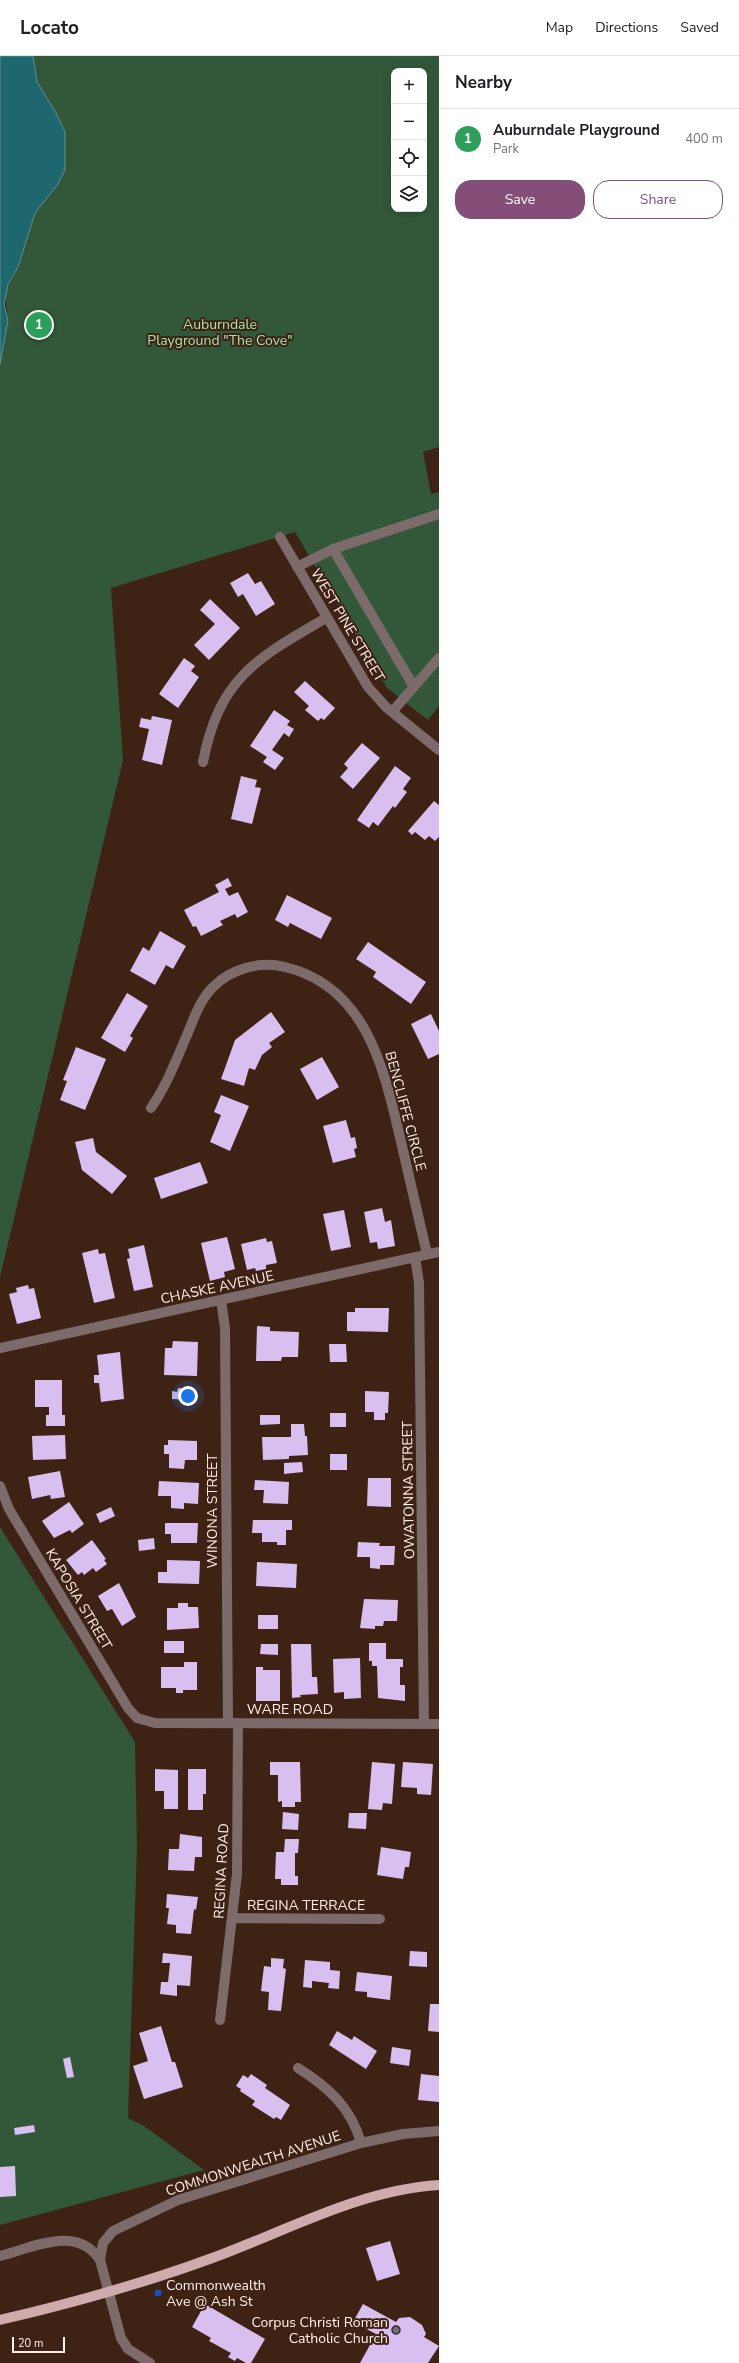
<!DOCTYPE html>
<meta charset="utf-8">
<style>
:root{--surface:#fff;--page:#f2f2f2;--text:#202124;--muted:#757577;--line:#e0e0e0;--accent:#844e78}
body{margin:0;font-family:"Nunito Sans",sans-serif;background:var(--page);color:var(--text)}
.controls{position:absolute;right:12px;top:12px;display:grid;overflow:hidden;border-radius:8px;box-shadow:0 2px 10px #0003}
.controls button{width:36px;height:36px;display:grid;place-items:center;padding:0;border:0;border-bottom:1px solid var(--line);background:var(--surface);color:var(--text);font:20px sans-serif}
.scale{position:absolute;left:12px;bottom:10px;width:53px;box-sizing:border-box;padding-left:4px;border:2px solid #ffefe8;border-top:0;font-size:11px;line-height:14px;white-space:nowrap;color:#ffefe8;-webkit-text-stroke:3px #3e2214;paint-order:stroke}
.you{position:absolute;left:188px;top:1340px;width:14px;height:14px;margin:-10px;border:3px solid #fff;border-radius:50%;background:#1a73e8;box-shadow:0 0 0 6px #1a73e833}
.badge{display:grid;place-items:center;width:26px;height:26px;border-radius:50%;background:var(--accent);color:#fff;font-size:13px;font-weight:700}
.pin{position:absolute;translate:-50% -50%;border:2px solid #fff;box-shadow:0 1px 4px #0006}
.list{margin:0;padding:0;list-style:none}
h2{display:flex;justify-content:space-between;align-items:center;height:52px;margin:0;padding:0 16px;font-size:17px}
h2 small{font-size:13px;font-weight:400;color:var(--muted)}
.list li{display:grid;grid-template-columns:26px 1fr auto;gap:12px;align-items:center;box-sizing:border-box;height:60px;padding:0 16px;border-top:1px solid var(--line)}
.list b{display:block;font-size:15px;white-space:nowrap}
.list p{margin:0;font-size:13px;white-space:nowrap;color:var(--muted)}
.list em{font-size:13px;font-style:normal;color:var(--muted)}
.actions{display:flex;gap:8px;padding:12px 16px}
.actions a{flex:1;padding:9px 0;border:1px solid var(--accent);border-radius:16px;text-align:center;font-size:14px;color:var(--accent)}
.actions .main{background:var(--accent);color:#fff}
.icon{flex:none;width:22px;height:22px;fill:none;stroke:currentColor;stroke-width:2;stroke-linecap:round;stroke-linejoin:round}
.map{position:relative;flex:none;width:439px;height:2307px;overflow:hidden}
header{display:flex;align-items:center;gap:24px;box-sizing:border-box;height:56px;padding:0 20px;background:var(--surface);border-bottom:1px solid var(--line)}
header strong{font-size:19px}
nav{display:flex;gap:22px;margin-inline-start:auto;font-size:14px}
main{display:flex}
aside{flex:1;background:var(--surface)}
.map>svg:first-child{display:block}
.green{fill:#325839;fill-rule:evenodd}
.water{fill:#1e676e;stroke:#629093}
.building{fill:#d9bfef}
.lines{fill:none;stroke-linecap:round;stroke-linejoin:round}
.minor{stroke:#7d6b6c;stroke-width:10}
.major{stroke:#cfabad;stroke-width:10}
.transit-dot{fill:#1a4fb4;stroke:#3e2214;stroke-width:1.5}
.worship-dot{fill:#6b7280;stroke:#3e2214;stroke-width:1.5}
.labels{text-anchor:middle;stroke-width:4;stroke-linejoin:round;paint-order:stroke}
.park-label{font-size:14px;fill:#a2e3ac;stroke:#3e2214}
.street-label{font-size:14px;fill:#ffefe8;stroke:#3e2214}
.poi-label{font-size:14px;fill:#ffefe8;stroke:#3e2214;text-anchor:start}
</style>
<header>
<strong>Locato</strong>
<nav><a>Map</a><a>Directions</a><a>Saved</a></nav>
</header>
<main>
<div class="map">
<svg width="439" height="2307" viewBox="0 0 439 2307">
<rect width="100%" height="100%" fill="#3e2214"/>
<!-- green -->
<path class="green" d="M17,0H439V391L423,396L431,438L439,436V650L428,664L387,632L295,476L111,532L123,704L0,1221V308L8,264L5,238L18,211L35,157L50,136ZM394,15H424V153H394Z
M0,1471L135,1686L137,1792L128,2062L144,2070L204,2114L0,2169Z"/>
<!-- water -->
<path class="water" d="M0,0H33L37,26L56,57L65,76V114L58,128L35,157L18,211L8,229L4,248L8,264L0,308Z"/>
<!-- building -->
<path class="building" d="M248,517L255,528L261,525L275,548L256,560L243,538L238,541L230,527Z
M210,543L240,572L209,604L194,589L215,568L200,554Z
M184,602L195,610L191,615L199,621L178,652L159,638Z
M305,625L335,652L324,664L321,662L318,665L305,654L309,650L294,636Z
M274,654L290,665L287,669L294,673L289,681L284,677L272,694L284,702L275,714L263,706L267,701L250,690Z
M152,660L172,664L162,709L142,704L149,673L139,671L141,662L151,664Z
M362,687L380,702L353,733L340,721L348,712L344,708Z
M395,710L411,722L403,733L407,736L395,752L393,750L378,770L373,766L369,772L357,764Z
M241,720L257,724L255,731L261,732L252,768L231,763Z
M434,745L439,749V781L435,785L429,780L425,784L415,776L412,779L408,775Z
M228,822L232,830L225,833L229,840L238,836L248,856L237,862L235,858L220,865L223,869L201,880L196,870L193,871L184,854L219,836L215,829Z
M287,839L332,862L321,883L290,867L288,871L275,864Z
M160,875L186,890L173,913L166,909L155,929L130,915L143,891L149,895Z
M368,886L426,926L411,948L373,921L376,916L356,903Z
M127,937L148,950L130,980L133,982L125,996L101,982Z
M271,956L285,976L269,987L272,991L262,999L255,1014L249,1012L244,1030L221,1023L235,984Z
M431,958L439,975V998L428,1003L411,968Z
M76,991L106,1003L85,1054L60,1044L67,1025L63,1024Z
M322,1001L339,1031L317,1044L300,1013Z
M221,1039L249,1050L230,1095L210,1086L221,1059L214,1056Z
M346,1064L351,1082L355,1081L357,1092L354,1093L356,1101L333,1107L323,1070Z
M93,1082L96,1096L127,1120L112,1138L82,1114L75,1086Z
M200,1106L208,1127L161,1143L154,1122Z
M382,1152L385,1166L391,1164L395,1190L378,1193L377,1186L370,1187L364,1156Z
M344,1154L351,1191L331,1195L323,1158Z
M227,1181L235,1213L224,1216L225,1221L210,1225L201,1187Z
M266,1182L267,1186L272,1185L277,1207L266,1209V1213L256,1215L255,1212L247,1214L241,1188Z
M144,1189L153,1231L134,1235L127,1203L130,1202L128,1193Z
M98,1193L99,1198L105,1197L115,1242L94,1247L82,1197Z
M28,1229L29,1233L34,1232L41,1262L17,1268L9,1238L17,1236L16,1232Z
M355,1252H389L388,1276L347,1275V1256H355Z
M257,1270L270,1271V1275L299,1276L298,1301H282L281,1305H256Z
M173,1285L198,1286L197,1320L164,1319L165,1292H172Z
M329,1288H346L347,1306H330Z
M120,1296L124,1343L101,1346L99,1327H94V1319H99L97,1299Z
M35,1324H62V1359H65V1370H46V1359H49V1351H35Z
M178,1332L195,1333L194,1344L172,1343V1335L177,1336Z
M365,1335L389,1336L388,1357H385V1364H374V1356H365Z
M330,1357H346V1371H330Z
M260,1359H280V1368L260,1369Z
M291,1368H304L305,1380H307L308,1399L289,1400V1403L263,1404L262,1381H291Z
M65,1379L66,1403L33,1404L32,1380Z
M168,1384L197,1385V1404H185L184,1413L169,1412V1398H164V1389H168Z
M330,1398H347V1414H330Z
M302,1406L303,1416L284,1418V1407Z
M60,1415L65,1441L51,1443L50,1439L32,1443L28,1421Z
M368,1422H391V1451L367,1450Z
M255,1424L289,1426L288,1448L263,1447L264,1434H254Z
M159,1425L199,1427L198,1448L184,1447V1453L171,1452V1440H158Z
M69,1446L84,1468L72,1477L70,1474L54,1482L42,1465Z
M111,1451L115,1460L100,1467L96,1458Z
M253,1464H292V1474H286V1489H277V1486H262V1477H252Z
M165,1467H198L197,1487H171V1478H165Z
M154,1482L155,1493L139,1495L138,1484Z
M92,1484L106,1503L104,1504L107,1508L96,1516L93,1512L84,1519L82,1516L78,1519L66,1504Z
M358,1486L380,1487L379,1490H395L394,1509H380V1513L370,1512V1501H357Z
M167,1504L200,1505L199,1528L158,1527V1516H167Z
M257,1506L297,1508L296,1532L256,1530Z
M119,1527L136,1561L122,1570L112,1553L107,1555L98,1540Z
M364,1543L398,1544L397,1565H384L383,1570H375V1573L360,1572Z
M178,1547H188V1551H198L199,1572L167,1574V1552H178Z
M258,1559H278V1573H258Z
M164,1585H184V1597H164Z
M369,1587H386V1603H403V1611H400V1629H405V1645L378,1642L377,1610H372V1605H369Z
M261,1588H278V1599L260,1598Z
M291,1588H311L312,1621H317L318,1638L300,1639L301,1641L292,1642Z
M360,1602L361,1642L344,1643V1636L334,1637L333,1603Z
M184,1606H197V1634H183V1637H176V1632H161V1611H184Z
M256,1611H263V1614H280V1645H256Z
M270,1706H300L301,1746H295V1751H282V1745L278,1746V1719H270Z
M372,1706L395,1708L392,1748L383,1747L382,1754L368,1753Z
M403,1706L433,1708L431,1739L417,1738V1732L401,1731Z
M155,1713L178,1714V1753H164V1735H155Z
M188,1713H206V1738H203V1754H188Z
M283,1756L299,1758L298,1774L282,1773Z
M349,1757H367L366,1773L348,1772Z
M180,1778L202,1781V1801H195L194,1815L168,1814L169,1793H179Z
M285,1783H299L298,1797H295V1820H298V1829H281V1823H275L276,1796H284Z
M381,1791L411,1796L409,1811H405L403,1823L377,1819Z
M167,1838L198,1841L196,1854L194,1853L191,1878L176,1877V1869L167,1868L169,1852H166Z
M410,1895L427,1896V1911L409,1910Z
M163,1897L192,1900L190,1930L177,1929V1940L160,1938L161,1926H168L170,1907H162Z
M271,1902L284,1903L283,1912L286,1913L281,1955L268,1954L269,1936L261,1935L264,1910L271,1911Z
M305,1904L330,1906V1914L340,1915L339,1933L328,1932L329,1927L312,1925V1932L303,1931Z
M357,1916L392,1920L390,1944L367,1941V1936L355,1935Z
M430,1948H439V1976L428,1975Z
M161,1970L172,2006H175L183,2031L144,2043L133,2010L148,2005L139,1977Z
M337,1975L352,1984L354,1980L377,1995L366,2013L329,1989Z
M392,1991L411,1994L409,2010L390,2007Z
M70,2001L74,2021L67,2022L63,2003Z
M251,2018L267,2029L265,2032L290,2049L281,2064L276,2061L274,2063L252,2049L255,2045L240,2035L241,2033L236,2030L243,2019L248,2022Z
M421,2018L439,2020V2046L418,2044Z
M34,2069L35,2076L15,2079L14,2072Z
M15,2110L16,2140L0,2141V2111Z
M390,2185L400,2218L377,2225L366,2192Z
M205,2248L265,2283L251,2307H246L237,2302L235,2305L228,2301L231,2297L209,2285L211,2282L192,2271Z
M363,2248L396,2266L399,2262L410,2261L422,2269L426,2278L424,2281L439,2290L428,2307H360L376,2278L353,2266Z"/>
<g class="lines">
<!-- minor -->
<path class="minor" d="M280,481L368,631L386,651L439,694
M333,493L414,631
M297,511L333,493L439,458
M392,656L439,602
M203,706C219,622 257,602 326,562
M151,1052C167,1029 176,1004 187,979C194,962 200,944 213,931C232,912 260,905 285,911C369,931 385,1018 402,1090C410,1126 419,1162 427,1198
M415,1201L419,1227L424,1668
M221,1244L225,1272L228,1667
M0,1292L439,1196
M0,1430L9,1453L128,1652L137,1662L155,1667L439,1668
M232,1862L380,1863
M220,1964L237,1818L238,1667
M298,2012C328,2031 351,2051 361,2087
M0,2200C32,2192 77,2168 100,2204
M150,2307L128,2293L121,2282L100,2204L103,2187L113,2175L178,2144L361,2087L403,2078L439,2075"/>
<!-- major -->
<path class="major" d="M0,2264C73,2247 145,2227 215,2201C288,2174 360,2134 439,2129"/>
</g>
<!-- markers -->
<rect class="transit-dot" x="154" y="2233" width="8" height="8" rx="2"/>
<circle class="worship-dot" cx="396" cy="2274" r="4"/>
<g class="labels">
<!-- park labels -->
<g class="park-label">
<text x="220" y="273">Auburndale<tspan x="220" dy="16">Playground "The Cove"</tspan></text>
</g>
<!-- street labels -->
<g class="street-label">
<text transform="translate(348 569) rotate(59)" y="5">WEST PINE STREET</text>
<text transform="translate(406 1055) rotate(75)" y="5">BENCLIFFE CIRCLE</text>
<text transform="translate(217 1231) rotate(-12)" y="5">CHASKE AVENUE</text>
<text transform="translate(408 1434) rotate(-91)" y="5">OWATONNA STREET</text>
<text transform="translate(212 1455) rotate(-90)" y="5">WINONA STREET</text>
<text transform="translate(79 1543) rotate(59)" y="5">KAPOSIA STREET</text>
<text x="290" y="1658">WARE ROAD</text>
<text transform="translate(221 1815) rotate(-87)" y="5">REGINA ROAD</text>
<text x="306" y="1854">REGINA TERRACE</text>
<text transform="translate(253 2107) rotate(-18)" y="5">COMMONWEALTH AVENUE</text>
</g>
<!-- poi labels -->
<g class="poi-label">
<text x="166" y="2234">Commonwealth<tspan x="166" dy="16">Ave @ Ash St</tspan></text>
<text x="388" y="2271" text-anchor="end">Corpus Christi Roman<tspan x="388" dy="16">Catholic Church</tspan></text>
</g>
</g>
</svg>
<div class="controls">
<button>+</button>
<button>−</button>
<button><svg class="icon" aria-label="locate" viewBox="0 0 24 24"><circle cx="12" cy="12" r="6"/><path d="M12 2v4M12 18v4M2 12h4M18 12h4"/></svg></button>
<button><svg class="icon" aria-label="layers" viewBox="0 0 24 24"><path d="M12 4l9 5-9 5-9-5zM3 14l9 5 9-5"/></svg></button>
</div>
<div class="scale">20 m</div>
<div class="you"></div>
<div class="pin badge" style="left:39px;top:269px;background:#2e9e5b">1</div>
</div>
<aside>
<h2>Nearby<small></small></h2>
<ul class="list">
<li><span class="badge" style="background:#2e9e5b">1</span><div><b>Auburndale Playground</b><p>Park</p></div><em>400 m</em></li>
</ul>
<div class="actions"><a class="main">Save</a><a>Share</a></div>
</aside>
</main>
